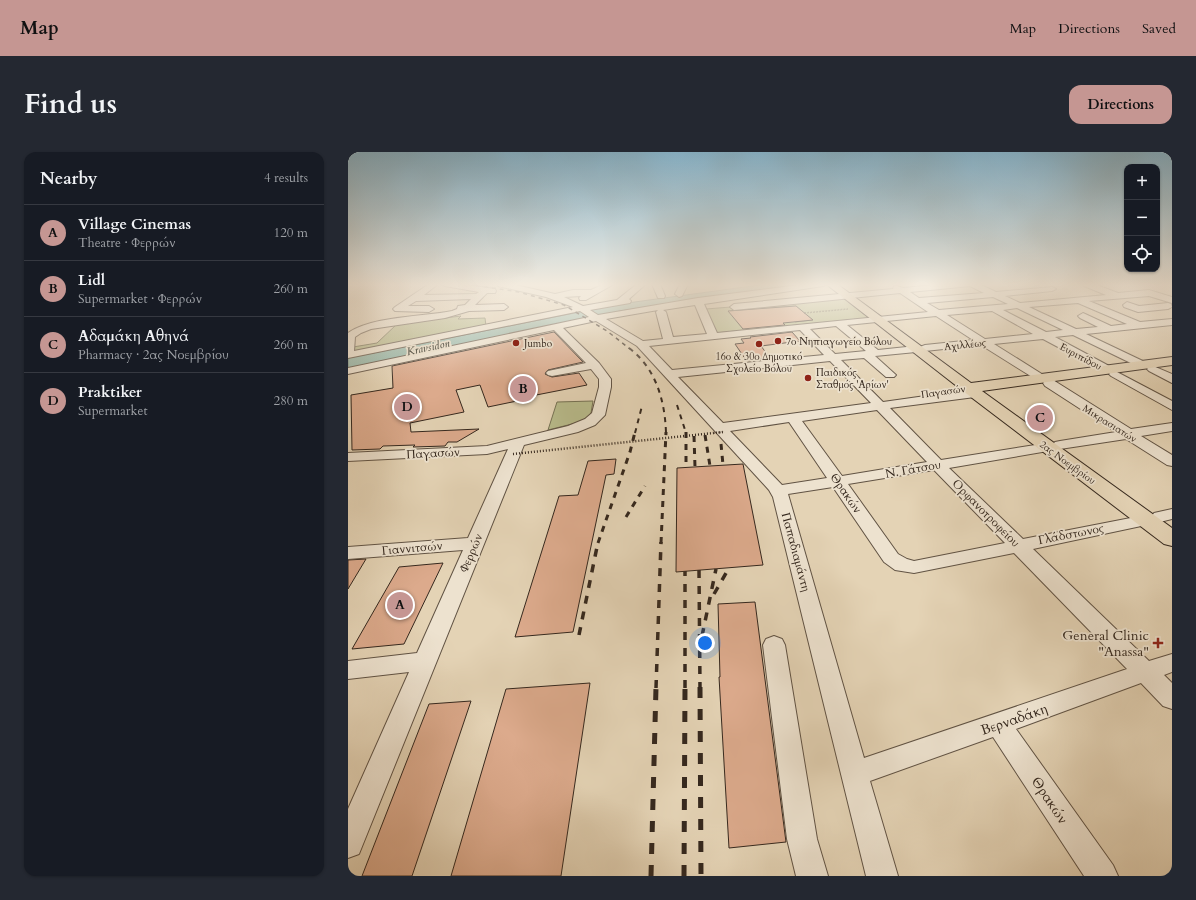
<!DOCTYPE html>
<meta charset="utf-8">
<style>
:root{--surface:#171b24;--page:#242831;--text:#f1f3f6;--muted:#9ea1a6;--line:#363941;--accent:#c59692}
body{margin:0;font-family:Cardo,serif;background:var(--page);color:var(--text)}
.controls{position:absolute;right:12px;top:12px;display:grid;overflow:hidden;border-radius:8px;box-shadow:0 1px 3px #0004}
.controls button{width:36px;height:36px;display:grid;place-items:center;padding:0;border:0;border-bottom:1px solid var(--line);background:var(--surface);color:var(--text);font:20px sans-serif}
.you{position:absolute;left:357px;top:491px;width:14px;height:14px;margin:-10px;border:3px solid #fff;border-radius:50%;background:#1a73e8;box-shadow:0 0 0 6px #1a73e833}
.badge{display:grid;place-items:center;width:26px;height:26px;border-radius:50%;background:var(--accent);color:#111;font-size:13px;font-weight:700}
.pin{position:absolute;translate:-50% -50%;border:2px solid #fff;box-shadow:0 1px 4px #0006}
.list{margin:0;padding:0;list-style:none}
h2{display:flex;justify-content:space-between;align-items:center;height:52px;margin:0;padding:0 16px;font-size:17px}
h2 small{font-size:13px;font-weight:400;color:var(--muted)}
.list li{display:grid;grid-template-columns:26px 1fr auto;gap:12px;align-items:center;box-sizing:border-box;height:56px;padding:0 16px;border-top:1px solid var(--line)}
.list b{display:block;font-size:15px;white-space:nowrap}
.list p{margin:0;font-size:13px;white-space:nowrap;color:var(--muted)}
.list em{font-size:13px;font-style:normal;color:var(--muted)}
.icon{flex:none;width:22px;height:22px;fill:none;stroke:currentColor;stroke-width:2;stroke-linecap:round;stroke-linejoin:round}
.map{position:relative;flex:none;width:824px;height:724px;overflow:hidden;border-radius:12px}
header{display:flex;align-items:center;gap:24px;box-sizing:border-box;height:56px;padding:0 20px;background:var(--accent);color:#111}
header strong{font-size:19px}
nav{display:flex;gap:22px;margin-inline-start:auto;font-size:14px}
.intro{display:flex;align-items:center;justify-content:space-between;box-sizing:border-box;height:96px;padding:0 24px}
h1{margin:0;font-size:28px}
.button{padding:10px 18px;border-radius:12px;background:var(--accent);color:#111;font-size:14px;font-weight:700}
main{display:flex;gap:24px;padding:0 24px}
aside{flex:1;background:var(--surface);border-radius:12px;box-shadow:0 1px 3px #0004}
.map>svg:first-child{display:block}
.green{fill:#b8bb8b;stroke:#767254;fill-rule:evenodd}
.water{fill:#96b8aa;stroke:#6f7e72}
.building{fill:#dcaa8c;stroke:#35281e}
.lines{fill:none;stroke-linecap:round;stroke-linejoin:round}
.minor-casing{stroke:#615344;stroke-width:2}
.major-casing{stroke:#35281e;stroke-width:2}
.path{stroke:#35281e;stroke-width:1.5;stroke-dasharray:0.5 1;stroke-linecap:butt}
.minor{fill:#ede2cf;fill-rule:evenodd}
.major{fill:#e4d3b5;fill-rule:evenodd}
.rail-far4{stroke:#35281e;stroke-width:1.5;stroke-dasharray:4 4;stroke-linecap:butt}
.rail-far3{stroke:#35281e;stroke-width:2;stroke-dasharray:5 5;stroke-linecap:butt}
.rail-far2{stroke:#35281e;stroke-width:3;stroke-dasharray:6 6;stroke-linecap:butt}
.rail-far1{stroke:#35281e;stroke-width:3.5;stroke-dasharray:8 8;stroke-linecap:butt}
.rail{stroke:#35281e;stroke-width:5;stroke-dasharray:11 11;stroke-linecap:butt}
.path-bridge-far1{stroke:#35281e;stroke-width:2;stroke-dasharray:0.5 1.5;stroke-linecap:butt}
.path-bridge{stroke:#35281e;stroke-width:2.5;stroke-dasharray:1 2;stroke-linecap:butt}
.poi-dot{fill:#8f2418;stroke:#ede2cf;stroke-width:1.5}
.labels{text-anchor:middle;stroke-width:3.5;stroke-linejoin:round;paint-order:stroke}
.far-poi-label{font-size:10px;fill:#35281e;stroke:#ede2cf;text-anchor:start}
.far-street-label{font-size:10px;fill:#35281e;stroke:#ede2cf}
.far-water-label{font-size:11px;font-style:italic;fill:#4d4c41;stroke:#ede2cf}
.street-label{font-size:12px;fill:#35281e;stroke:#ede2cf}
.near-poi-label{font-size:14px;fill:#35281e;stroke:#ede2cf;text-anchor:end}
.near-street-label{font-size:14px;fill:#35281e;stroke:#ede2cf}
</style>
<header>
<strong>Map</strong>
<nav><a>Map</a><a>Directions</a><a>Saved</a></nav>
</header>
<div class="intro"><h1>Find us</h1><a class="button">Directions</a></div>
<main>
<aside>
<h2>Nearby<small>4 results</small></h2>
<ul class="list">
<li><span class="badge">A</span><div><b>Village Cinemas</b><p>Theatre · Φερρών</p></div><em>120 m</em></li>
<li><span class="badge">B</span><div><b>Lidl</b><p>Supermarket · Φερρών</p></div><em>260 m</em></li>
<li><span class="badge">C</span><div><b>Αδαμάκη Αθηνά</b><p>Pharmacy · 2ας Νοεμβρίου</p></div><em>260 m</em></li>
<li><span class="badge">D</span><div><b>Praktiker</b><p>Supermarket</p></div><em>280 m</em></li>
</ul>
</aside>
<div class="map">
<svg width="824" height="724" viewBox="0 0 824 724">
<rect width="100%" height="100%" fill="#e4d3b5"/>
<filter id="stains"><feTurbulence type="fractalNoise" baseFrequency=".005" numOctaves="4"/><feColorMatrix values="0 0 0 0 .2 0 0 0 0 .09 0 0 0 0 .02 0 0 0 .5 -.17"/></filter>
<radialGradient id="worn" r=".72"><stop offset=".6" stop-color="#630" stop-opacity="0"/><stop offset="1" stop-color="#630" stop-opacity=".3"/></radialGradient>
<!-- green -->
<path class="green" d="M495,146L521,166L367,181L358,157ZM448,154L464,168L447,170L441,164L381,160L406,157L409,159L416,156Z
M113,164L110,167L137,166L138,174L5,200V195L29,191L49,172Z
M245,249L243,261L236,269L200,278L209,250Z"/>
<!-- water -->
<path class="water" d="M419,132H463L272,159L0,217V206L272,152Z"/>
<!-- building -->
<path class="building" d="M448,154L465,168L435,171L437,173L395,177L380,159Z
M206,180L235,210L200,218L197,222L204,225L231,221L239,233L168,247L169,249L140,255L132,233L108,238L116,260L62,271L63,280L131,277L109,290H100L97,294L65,295L67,293L35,294L32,297L4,298L3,243L45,236L44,214Z
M444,180L452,189L413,194L422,206L398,208L387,192L396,191L393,187L403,186L402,185Z
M268,307L266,322L258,323L225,480L167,485L211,344L230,343L240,309Z
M395,312L415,413L328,420L329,316Z
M18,407L0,437V408Z
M95,411L56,492L4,497L51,415Z
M407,450L438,690L381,696L371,525H372L370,452Z
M242,531L213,724H103L158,537Z
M123,549L64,724H14L81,552Z"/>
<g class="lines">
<!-- minor casing -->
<g class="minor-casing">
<path id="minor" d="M81,132H90L76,143L128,142L131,140L97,134L93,132H112L147,137L148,139L147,141H139L127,153L156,152L160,155L156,158L121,159L97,166L23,177L13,181L7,185L6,199L225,155L198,145L150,134L149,132H163L207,142L225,138H243L256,132H266L238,148H232L231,146L233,144L216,145L235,154L269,148L289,132H298L281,147L283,149L282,151L242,158L250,163L350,146L459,132H479L475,134L356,152L369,181L580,160L552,141L386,158L382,155L386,152L545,137L546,134H549L555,136L597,132H631L648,140L704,135L708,137L704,139L657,144L672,151L758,143L736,134L735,132H746L770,141L801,138L824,145V151L801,144L741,149L792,170L824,167V173L738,182L799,211L801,213L799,215H791L725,183L707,185L763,215L765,217L763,219H755L695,187L646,192L697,224L699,226L697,228H705L783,277L824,271V279L793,284L824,303V314L819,313L778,287L712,297L707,296L705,298L700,299L601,316L675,387L798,363L804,364L806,361L824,357V367L812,370L806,369L804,372L798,373L685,397L801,509L824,502V520L816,523L824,531V557L815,554L793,531L668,577L765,713L770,724H736L645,585L522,629L550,724H518L425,345L421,338L289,194L248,169L215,176L251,211L263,227V235L257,263L247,273L230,280L176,293L11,702L0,706V657L61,520L0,527V509L69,501L115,398L0,407V395L120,386L160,297L139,302L0,309V301L139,294L220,274L237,267L244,261L251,235V227L243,217L204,224L200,223L198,221L200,219L238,211L206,178L0,222V216L241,165L232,159L218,162L0,206V181C24,164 75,165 104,159L109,157L110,154L117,153L123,147L68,149L60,154H81L86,157L81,160L47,159L45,157L47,155ZM622,134L636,141L571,146L562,140ZM645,145L660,152L591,158L579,151ZM730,151L779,172L763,174L735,161L730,164L732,166L750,175L728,177L681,155ZM347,153L359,182L325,185L318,160L315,158ZM669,156L715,178L698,180L655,158ZM310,158L308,160L315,187L295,189L258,167ZM644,159L685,182L637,187L599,163ZM588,164L625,188L577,193L572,195L568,194L530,198L499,173ZM488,174L518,199L487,202L462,177ZM452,178L476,203L324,218L301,194ZM633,193L689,228L697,229L695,231L697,234L768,280L712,289L707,290L705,292L700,291L593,308L542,256L627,245L631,244L633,241L631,238L627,237L535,250L493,208L516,206L538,225H546L548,223L527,204L568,200L573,198L577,199ZM482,209L523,251L375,271L330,225ZM529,258L579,310L494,324L454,269ZM441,270L479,326L434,333L382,279ZM586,318L657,391L566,409L559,407L550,402L500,332ZM485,335L536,410L547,418L566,421L666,401L779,517L516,606L440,342Z
M304,132H312L317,144L316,146H310Z
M332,132H340L334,144L331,145L327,142Z
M779,150L791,154L820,151L823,152L824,155L820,157L790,160L776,155L775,153Z
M805,214L824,222V231L801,219L799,217L801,215Z
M767,219L824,249V258L763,224L761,222L763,220Z
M426,484L434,487L437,493L469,687L480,724H448L439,687L415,493L418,487Z"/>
</g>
<!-- major casing -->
<g class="major-casing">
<path id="major" d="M478,132H489L623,231L824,205V213L634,239L824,376V394L816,392L615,239Z"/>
</g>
<!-- path -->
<path class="path" d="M456,161L500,157"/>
<!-- minor -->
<use href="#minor" class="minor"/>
<!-- major -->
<use href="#major" class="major"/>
<!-- rail-far4 -->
<path class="rail-far4" d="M120,132L171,140L216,153L259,179L282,197"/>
<!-- rail-far3 -->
<path class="rail-far3" d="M281,196C308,216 317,249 318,281
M329,253L338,281
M287,281L294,254"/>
<!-- rail-far2 -->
<path class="rail-far2" d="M338,280V316
M357,283L362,314
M346,284L347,315
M373,292L375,313
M278,365L297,334
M250,391L282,300L287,280
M313,391L318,280"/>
<!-- rail-far1 -->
<path class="rail-far1" d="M351,418L352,536
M366,442L381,416
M231,483L250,390
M354,484L368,417
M308,536L313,390
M337,536V419"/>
<!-- rail -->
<path class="rail" d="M352,535L353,724
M303,724L308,535
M336,724L337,535"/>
<!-- path-bridge-far1 -->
<path class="path-bridge-far1" d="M366,281L376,280"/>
<!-- path-bridge -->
<path class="path-bridge" d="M165,302L375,280"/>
</g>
<!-- sky -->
<linearGradient id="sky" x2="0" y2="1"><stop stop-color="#87b6cf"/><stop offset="0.57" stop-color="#f3ebde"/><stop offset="1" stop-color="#f3ebde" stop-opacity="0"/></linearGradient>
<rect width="824" height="233" fill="url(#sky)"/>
<!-- markers -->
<g class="poi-dot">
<circle cx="430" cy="189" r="4"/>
<circle cx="168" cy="191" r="4"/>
<circle cx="411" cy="192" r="4"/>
<circle cx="460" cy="226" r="4"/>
<path d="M808 485h4v4h4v4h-4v4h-4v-4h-4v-4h4z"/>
</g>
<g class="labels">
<!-- far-poi labels -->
<g class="far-poi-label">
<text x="438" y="193">7ο Νηπιαγωγείο Βόλου</text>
<text x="176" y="195">Jumbo</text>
<text x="411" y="208" text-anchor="middle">16ο &amp; 30ο Δημοτικό<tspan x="411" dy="12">Σχολείο Βόλου</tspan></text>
<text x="468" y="224">Παιδικός<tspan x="468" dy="12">Σταθμός 'Αρίων'</tspan></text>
</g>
<!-- far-street labels -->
<g class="far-street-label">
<text transform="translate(617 192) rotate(-6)" y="4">Αχιλλέως</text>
<text transform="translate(733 204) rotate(28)" y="4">Ευριπίδου</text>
<text transform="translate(595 239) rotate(-8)" y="4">Παγασών</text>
<text transform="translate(762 271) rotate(32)" y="4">Μικρασιατών</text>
<text transform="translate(720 310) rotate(36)" y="4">2ας Νοεμβρίου</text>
</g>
<!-- far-water labels -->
<g class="far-water-label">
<text transform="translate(80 195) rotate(-12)" y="4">Kravsidon</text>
</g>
<!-- street labels -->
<g class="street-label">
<text transform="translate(85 301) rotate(-3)" y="4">Παγασών</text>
<text transform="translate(565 317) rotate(-10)" y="4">Ν. Γάτσου</text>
<text transform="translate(498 341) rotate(55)" y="4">Θρακών</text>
<text transform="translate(638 361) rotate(45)" y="4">Ορφανοτροφείου</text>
<text transform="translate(723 382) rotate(-11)" y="4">Γλάδστωνος</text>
<text transform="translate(64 396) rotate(-5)" y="4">Γιαννιτσών</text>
<text transform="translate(448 400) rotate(75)" y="4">Παπαδιαμάντη</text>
<text transform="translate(123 401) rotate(-67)" y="4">Φερρών</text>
</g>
<!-- near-poi labels -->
<g class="near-poi-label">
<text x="801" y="488">General Clinic<tspan x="801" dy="16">"Anassa"</tspan></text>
</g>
<!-- near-street labels -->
<g class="near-street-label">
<text transform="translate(666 567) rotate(-19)" y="5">Βερναδάκη</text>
<text transform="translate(702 648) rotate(56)" y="5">Θρακών</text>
</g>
</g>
<rect width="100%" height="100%" filter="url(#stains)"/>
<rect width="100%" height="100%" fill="url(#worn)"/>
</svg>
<div class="controls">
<button>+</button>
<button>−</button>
<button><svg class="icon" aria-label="locate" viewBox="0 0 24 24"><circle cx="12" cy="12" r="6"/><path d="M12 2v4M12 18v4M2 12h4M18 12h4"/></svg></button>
</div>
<div class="you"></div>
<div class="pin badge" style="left:52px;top:453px">A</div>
<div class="pin badge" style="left:175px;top:237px">B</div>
<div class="pin badge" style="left:692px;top:266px">C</div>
<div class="pin badge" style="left:59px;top:255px">D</div>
</div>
</main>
